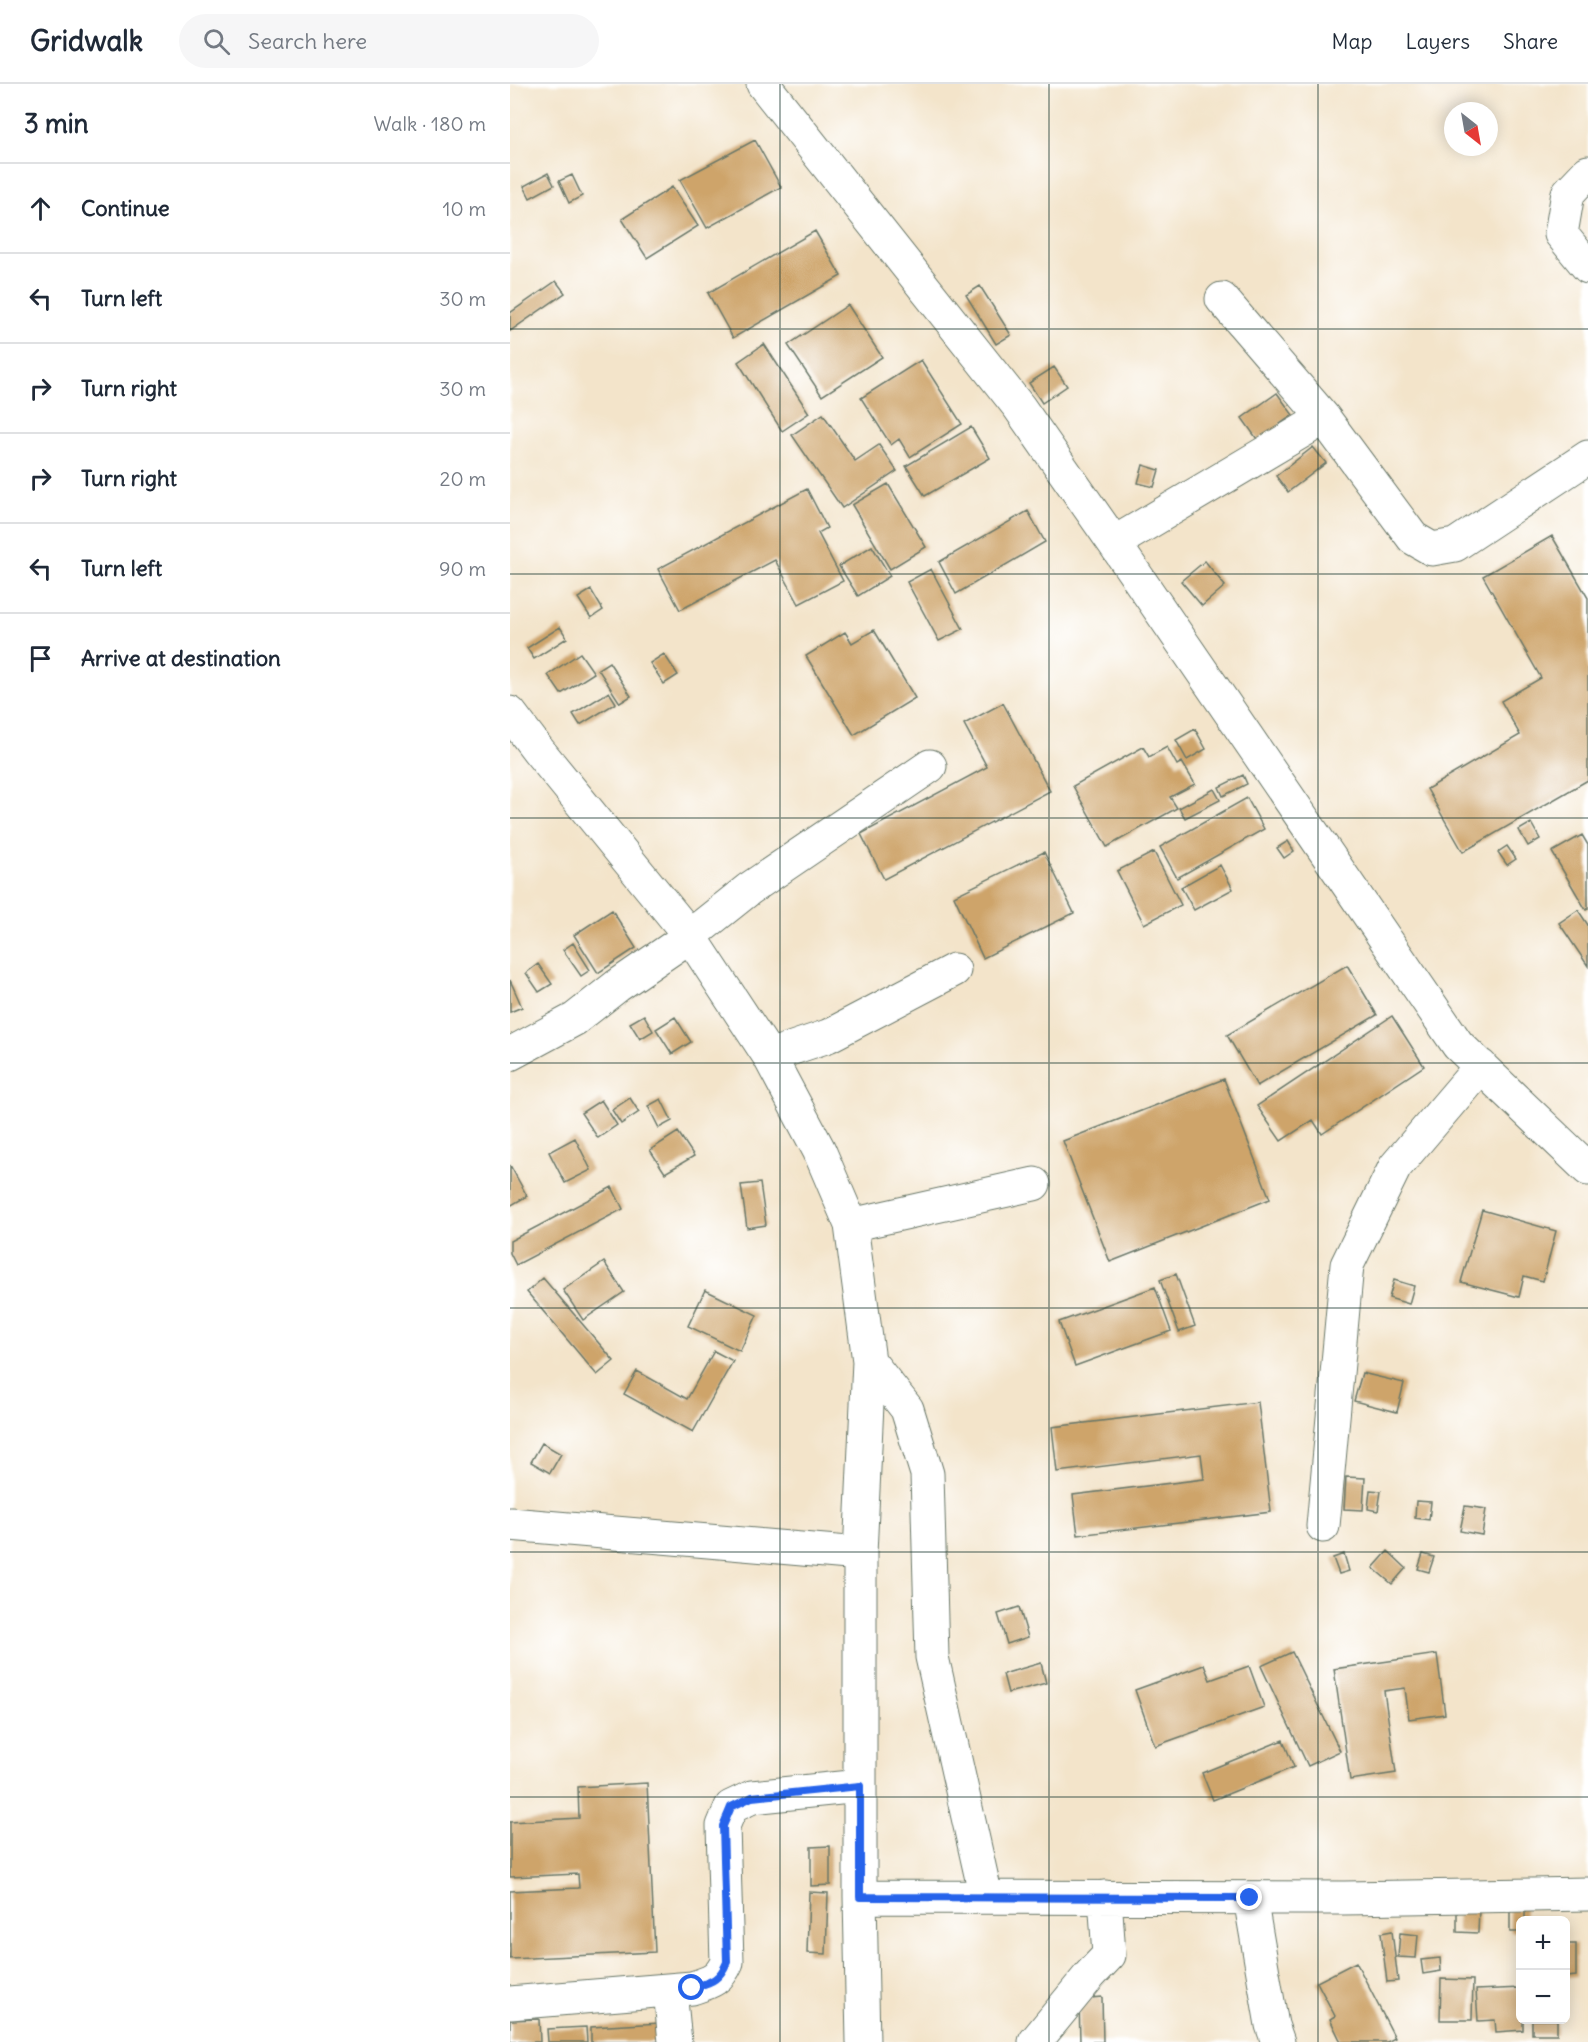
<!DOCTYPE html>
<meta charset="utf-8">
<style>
:root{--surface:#fff;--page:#f6f6f7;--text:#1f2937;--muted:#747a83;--line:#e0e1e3}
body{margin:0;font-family:Delius,sans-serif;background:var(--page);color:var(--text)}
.controls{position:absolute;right:18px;bottom:18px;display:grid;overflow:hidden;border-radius:9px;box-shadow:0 3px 15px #0003}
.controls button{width:54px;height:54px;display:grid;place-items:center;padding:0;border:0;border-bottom:2px solid var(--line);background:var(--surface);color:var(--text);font:30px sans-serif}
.compass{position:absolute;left:934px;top:18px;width:54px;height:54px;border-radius:50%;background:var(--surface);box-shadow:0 3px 15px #0003;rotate:149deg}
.stop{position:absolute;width:18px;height:18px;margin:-14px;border:4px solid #2563eb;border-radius:50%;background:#fff}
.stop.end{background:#2563eb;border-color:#fff;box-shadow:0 2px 6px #0008}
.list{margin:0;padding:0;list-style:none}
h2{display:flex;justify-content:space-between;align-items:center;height:78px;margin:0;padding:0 24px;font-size:26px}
h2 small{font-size:20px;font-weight:400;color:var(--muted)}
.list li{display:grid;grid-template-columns:39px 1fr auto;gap:18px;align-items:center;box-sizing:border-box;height:90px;padding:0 24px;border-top:2px solid var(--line)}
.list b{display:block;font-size:22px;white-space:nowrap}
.list em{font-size:20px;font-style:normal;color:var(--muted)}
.icon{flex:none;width:33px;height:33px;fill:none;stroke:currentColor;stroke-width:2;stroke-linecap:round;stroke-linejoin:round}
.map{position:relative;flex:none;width:1078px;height:1958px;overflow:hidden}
header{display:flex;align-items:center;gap:36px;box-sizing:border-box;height:84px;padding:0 30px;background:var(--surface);border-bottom:2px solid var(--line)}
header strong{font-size:28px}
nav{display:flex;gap:33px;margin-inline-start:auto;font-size:21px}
.search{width:420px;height:54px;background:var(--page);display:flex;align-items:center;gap:15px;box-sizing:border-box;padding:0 21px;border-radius:33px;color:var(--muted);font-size:22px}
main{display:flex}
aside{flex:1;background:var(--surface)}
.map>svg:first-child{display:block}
.building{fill:#cea46b}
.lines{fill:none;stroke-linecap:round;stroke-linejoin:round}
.minor-casing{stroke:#697768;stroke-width:35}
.minor{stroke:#fff;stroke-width:33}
.route{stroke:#2563eb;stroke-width:8}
.grid{fill:none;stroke:#1f3d34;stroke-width:1.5;stroke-opacity:0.55}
</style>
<header>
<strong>Gridwalk</strong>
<div class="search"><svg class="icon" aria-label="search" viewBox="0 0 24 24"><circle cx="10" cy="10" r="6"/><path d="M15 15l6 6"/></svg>Search here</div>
<nav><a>Map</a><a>Layers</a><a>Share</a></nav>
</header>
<main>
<aside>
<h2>3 min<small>Walk · 180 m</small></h2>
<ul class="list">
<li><svg class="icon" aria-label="ahead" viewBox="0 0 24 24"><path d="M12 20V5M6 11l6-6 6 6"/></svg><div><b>Continue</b></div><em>10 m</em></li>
<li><svg class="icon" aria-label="left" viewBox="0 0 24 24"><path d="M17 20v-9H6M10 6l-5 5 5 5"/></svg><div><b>Turn left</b></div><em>30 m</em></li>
<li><svg class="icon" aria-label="right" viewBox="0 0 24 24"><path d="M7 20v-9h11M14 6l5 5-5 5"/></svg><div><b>Turn right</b></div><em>30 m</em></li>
<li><svg class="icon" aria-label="right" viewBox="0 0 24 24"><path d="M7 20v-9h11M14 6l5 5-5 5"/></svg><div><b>Turn right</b></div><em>20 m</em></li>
<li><svg class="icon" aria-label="left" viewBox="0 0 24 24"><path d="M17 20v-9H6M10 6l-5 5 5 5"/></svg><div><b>Turn left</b></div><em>90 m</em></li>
<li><svg class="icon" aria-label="arrive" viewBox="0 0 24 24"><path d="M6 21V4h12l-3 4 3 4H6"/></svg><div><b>Arrive at destination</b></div></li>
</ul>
</aside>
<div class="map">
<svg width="1078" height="1958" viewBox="0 0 1078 1958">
<rect width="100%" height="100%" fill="#fff"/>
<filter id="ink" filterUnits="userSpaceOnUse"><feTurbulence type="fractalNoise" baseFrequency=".0167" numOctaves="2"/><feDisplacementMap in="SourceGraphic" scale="12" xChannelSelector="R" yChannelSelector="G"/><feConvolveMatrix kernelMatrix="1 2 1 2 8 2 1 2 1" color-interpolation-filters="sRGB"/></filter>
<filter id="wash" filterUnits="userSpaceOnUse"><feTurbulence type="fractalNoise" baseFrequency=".008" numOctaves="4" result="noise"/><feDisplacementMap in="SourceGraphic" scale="24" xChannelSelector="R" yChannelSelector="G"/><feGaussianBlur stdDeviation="1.35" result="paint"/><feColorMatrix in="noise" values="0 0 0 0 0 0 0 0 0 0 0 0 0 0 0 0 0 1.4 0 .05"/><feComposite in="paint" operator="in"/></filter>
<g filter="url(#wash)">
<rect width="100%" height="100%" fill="#f3e4ca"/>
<g id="blocks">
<!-- building -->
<path class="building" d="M245,56L271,103L197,144L170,96Z
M38,89L44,101L20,114L14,102Z
M62,91L72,112L59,119L49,97Z
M162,103L188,142L137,174L112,135Z
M305,147L331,192L223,254L198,209Z
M46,197L55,209L0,247V229Z
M470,202L501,251L486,260L456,211Z
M338,221L372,273L312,312L278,261Z
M254,260L299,329L272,347L228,278Z
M411,276L452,340L400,373L389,355L381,361L351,314Z
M544,283L557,302L532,319L519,299Z
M767,309L783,331L770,340L776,349L754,365L732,334Z
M313,330L345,377L369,361L387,387L332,424L282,351Z
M461,343L480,374L415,412L396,382Z
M803,363L816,379L778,408L766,392Z
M633,381L649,386L644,403L628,399Z
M378,400L416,463L380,485L342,421Z
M297,405L317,444L308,449L333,497L289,520L265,476L170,526L148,485Z
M518,427L535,458L446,510L429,478Z
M1042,452L1078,514V696L953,768L917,705L1010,651L991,617L1031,594L973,492Z
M362,462L380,492L348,512L329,482Z
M695,477L715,502L692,522L671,497Z
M421,485L453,545L429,557L397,498Z
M81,506L93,526L81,534L68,514Z
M50,543L57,554L24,575L17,564Z
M364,546L405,614L344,651L296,572L335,548L342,559Z
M70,569L84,589L51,610L38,591Z
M154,570L168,591L154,600L140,579Z
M99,578L121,612L110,619L88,585Z
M99,608L106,619L70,641L63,630Z
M493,619L540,707L374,795L351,750L477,683L454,640Z
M685,645L696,665L677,676L666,656Z
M633,663L639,673L657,663L667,681L672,678L685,700L660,713L667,724L597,763L563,702Z
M733,691L737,700L713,712L709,703Z
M704,705L710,716L675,734L669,724Z
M737,714L754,745L667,794L650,763Z
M1021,739L1030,755L1018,762L1009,746Z
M1072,751L1078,761V825L1076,826L1042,768Z
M778,757L784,767L774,774L767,764Z
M997,762L1006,775L997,781L988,768Z
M534,768L564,829L473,874L444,812Z
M644,768L671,821L634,840L607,787Z
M710,781L723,805L684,826L671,803Z
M102,826L126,864L88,889L64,851Z
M1068,826L1078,841V882L1049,839Z
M63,859L80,886L71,892L53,866Z
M28,880L42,900L29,908L16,889Z
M837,881L867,931L747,1002L717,951Z
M0,896L12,923L0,928Z
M134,931L143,947L130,955L120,939Z
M882,932L914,982L812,1050L803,1036L771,1057L747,1022Z
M165,933L181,958L162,970L146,945Z
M714,995L760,1115L600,1178L553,1057Z
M120,1014L129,1028L111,1040L102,1026Z
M151,1015L162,1037L149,1044L138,1022Z
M91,1016L107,1041L88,1054L71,1029Z
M168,1048L184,1072L155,1089L140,1066Z
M65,1054L81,1086L55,1099L39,1068Z
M0,1081L17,1112L0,1122Z
M250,1099L256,1141L237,1144L231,1101Z
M102,1103L113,1125L6,1181L0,1169V1157Z
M972,1126L1046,1147L1033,1197L1014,1192L1009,1213L951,1198Z
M94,1178L114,1208L73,1236L53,1206Z
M666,1190L685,1242L669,1248L650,1196Z
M33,1194L104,1277L87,1291L17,1208Z
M884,1196L904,1202L899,1220L879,1214Z
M645,1203L661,1247L565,1282L549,1238Z
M195,1206L247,1231L230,1267L178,1242Z
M204,1267L223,1277L183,1348L114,1310L127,1287L177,1315Z
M852,1289L894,1299L887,1328L844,1317Z
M748,1318L761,1428L568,1451L563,1411L694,1395L691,1370L547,1388L542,1343Z
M32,1359L51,1370L40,1389L21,1378Z
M836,1393L855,1394L853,1426L834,1425Z
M860,1406L871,1407L868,1427L858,1425Z
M906,1417L921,1418L919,1436L905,1434Z
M955,1422L976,1425L972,1451L950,1447Z
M878,1467L896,1484L882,1500L863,1484Z
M834,1470L839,1487L829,1490L823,1474Z
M913,1470L924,1473L919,1488L908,1485Z
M509,1523L518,1553L497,1560L488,1530Z
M782,1568L830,1667L798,1682L751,1582Z
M927,1570L935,1630L899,1635L895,1604L874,1607L886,1689L840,1696L824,1585Z
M531,1579L536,1599L498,1609L493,1590Z
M694,1581L700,1596L739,1582L754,1623L645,1662L625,1606Z
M773,1656L784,1683L703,1716L692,1689Z
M137,1699L145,1868L0,1875V1807L69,1804L68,1790L0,1793V1738L69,1734L68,1703Z
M320,1762V1801L301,1802V1763Z
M299,1808L318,1809L316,1870L297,1869Z
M1000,1823H1015V1836H1011V1848H1000Z
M947,1824H969L968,1849L947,1848Z
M882,1847L888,1897L877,1898L871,1849Z
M890,1849L908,1851L906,1874L888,1873Z
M1056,1860H1066V1892L1056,1893Z
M930,1874L931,1887L913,1890L911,1876Z
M846,1878L885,1954L877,1958H831L820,1935L825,1932L807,1898Z
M931,1895L963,1896L962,1936H930Z
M1011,1904V1936H1013V1946L986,1948L985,1936L968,1937L966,1906Z
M592,1913L593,1958H570L569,1915Z
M29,1935L30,1958H0V1936Z
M1022,1936H1047V1950H1022Z
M151,1939L152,1958H81V1943Z
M76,1943L77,1958H38L37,1945Z"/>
</g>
</g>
<g filter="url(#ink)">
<use href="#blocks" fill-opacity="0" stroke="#697768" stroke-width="1.5"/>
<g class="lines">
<!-- minor casing -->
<g class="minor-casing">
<path id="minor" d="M253,0L509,323L604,459L948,961L1078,1085
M1078,88L1058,109L1051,150L1078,183
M712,215L814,334L903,454L922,465L945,461L1078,373
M604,459L814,334
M0,629L28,666L180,852L259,972L309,1066L341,1141L359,1277L350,1470V1813L353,1958
M0,970L65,935L107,902L180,852L239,805L420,682
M259,972L318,952L444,886
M341,1141L524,1100
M359,1277L397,1325L417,1390L422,1573L476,1813
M0,1440L350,1470
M813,1442L837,1181L885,1083L971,982
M350,1813L834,1814L1078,1810
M740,1814L762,1941L768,1958
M160,1906L165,1958
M0,1919L182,1904C201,1898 209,1896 217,1878L213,1742L221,1723L242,1713L350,1702
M525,1958L580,1891L599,1871L595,1813"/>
</g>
<!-- minor -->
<use href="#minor" class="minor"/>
</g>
</g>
<g class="lines" filter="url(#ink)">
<!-- route -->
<path class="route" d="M182,1904C201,1898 209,1897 217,1878L213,1742L221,1723L242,1713L350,1702V1813L740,1814"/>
</g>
<!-- grid -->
<path class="grid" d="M270,0V1958M539,0V1958M808,0V1958M0,245H1078M0,490H1078M0,734H1078M0,979H1078M0,1224H1078M0,1468H1078M0,1713H1078"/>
</svg>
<div class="controls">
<button>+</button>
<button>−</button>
</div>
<svg class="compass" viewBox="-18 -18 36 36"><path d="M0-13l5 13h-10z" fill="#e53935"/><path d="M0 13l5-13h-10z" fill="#747a83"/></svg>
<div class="stop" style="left:182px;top:1904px"></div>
<div class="stop end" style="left:740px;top:1814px"></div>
</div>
</main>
